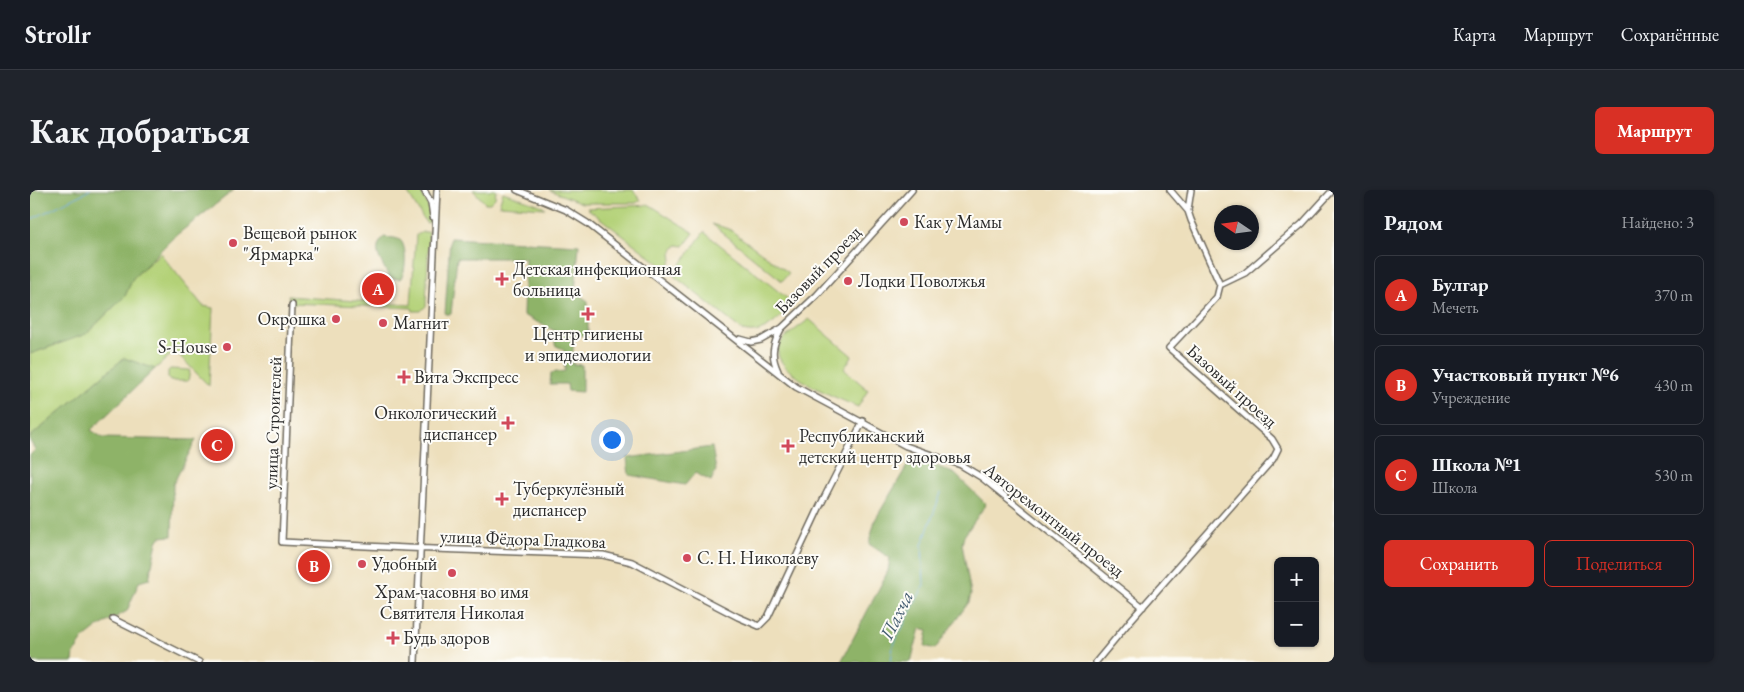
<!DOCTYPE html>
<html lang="ru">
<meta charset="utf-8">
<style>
:root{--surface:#171b24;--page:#20242c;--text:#f1f3f6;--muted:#9ea1a6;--line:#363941;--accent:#d93025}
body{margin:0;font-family:"EB Garamond",serif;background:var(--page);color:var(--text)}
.controls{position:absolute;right:15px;bottom:15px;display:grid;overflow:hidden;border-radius:8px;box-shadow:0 1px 4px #0004}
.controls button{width:45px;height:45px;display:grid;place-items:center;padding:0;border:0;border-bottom:1px solid var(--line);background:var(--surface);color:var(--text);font:25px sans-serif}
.compass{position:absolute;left:1184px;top:15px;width:45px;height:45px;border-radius:50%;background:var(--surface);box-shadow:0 1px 4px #0004;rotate:283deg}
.you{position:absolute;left:581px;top:249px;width:18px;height:18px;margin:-12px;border:4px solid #fff;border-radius:50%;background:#1a73e8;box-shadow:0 0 0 8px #1a73e833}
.badge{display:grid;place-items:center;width:32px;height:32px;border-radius:50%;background:var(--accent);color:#fff;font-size:16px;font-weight:700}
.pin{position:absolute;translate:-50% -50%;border:2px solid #fff;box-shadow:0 1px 5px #0006}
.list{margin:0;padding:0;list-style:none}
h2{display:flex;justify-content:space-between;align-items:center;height:65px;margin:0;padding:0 20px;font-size:21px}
h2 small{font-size:16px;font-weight:400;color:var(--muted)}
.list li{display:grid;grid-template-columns:32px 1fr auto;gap:15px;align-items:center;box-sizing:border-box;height:80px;margin:0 10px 10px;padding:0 10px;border:1px solid var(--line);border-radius:8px}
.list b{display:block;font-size:19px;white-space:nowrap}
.list p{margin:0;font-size:16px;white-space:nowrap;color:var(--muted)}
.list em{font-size:16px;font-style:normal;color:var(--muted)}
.actions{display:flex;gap:10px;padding:15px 20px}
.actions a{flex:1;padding:11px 0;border:1px solid var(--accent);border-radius:8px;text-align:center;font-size:18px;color:var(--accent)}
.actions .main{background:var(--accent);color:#fff}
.map{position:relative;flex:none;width:1304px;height:472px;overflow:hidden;border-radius:8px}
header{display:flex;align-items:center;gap:30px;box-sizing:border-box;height:70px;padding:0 25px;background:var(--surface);border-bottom:1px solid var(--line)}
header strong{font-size:24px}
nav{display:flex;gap:28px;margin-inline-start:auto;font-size:18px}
.intro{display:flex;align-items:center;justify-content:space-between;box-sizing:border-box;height:120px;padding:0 30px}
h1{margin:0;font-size:35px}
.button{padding:12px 22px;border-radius:8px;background:var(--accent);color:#fff;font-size:18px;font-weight:700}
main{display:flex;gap:30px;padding:0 30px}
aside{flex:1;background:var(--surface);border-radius:8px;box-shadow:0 1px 4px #0004}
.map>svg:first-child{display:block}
.green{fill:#b3d177;stroke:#6f7e51}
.forest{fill:#8eb368;stroke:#5c6f4a}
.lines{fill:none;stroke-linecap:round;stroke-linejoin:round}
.stream{stroke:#6ba9dd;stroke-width:1}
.minor-casing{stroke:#6f6a5e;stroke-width:8}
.minor{stroke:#fff;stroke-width:5}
.poi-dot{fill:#d1495b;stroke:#fdfcf7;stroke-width:2}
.labels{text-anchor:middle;stroke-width:4;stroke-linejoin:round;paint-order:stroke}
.poi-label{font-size:18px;fill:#2b2b2b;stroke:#fdfcf7;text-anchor:start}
.street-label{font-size:18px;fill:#2b2b2b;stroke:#fdfcf7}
.water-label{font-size:19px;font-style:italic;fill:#455d72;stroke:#fdfcf7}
</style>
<header>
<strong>Strollr</strong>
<nav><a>Карта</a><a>Маршрут</a><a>Сохранённые</a></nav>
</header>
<div class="intro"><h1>Как добраться</h1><a class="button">Маршрут</a></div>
<main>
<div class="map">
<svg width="1304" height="472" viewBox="0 0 1304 472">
<rect width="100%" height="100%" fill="#fdfcf7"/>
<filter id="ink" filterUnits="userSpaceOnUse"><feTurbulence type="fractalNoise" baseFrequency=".02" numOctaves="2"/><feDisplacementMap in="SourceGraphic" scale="10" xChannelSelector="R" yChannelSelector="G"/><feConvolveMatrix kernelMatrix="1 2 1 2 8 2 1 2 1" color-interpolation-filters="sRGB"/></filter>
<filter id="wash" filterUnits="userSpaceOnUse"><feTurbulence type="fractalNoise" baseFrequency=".0096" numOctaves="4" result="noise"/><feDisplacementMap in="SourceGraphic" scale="20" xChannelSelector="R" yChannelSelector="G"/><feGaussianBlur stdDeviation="1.12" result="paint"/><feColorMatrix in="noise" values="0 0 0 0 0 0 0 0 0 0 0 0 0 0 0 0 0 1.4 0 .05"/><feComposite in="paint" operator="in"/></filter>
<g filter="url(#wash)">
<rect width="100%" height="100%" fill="#eddfbc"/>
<!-- green -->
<path class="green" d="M376,0H390L398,16L401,32L396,33Z
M443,0H466L465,8L460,13H455Z
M519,0H603L611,10L606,13H552Z
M473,2L513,16L515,18L469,15Z
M620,15L664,43L654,56L647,55L641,63L642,70L636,79L557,18Z
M682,34L699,39L759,83L752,91Z
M393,42H399L396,116L391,121H383L382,118L260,113L258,106L381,115L386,45Z
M674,42L763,113C750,128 734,147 713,141L643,85Z
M130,63L173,116L183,118L179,196L145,161L125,179L94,168L0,247V164L56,144L95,106L103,88Z
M779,129L822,166L814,179L838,200L828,217C810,209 729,179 752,151C759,143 771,136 779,129Z
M140,179L158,180L160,181L158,191H140L138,188V181Z"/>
<!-- forest -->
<path class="forest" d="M0,0H204L144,47L103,88L95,106L56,144L0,164Z
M354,47C359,48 365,47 370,50C377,55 377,83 370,89L361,88L358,85C351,70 341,60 354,47Z
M420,48L549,55L545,102L558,111V145L544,146L542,174L552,175V202L538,201L537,194H520L521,183L535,181L534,160L525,155V141L493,125L495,68H427L421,124H415Z
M94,168L125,179L61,240L73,248L166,250L143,294L142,346L130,347L127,352L119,389L109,392L97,421L68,437L54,448L44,463L43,472H0V265L5,260L0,251V247Z
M682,257L686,280L681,291L665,283L655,295L599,285L597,268Z
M888,268L925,284L955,313L954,317L934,346L932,354L941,404L939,412L905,459L895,456L898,440L890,438L881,472H811L858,381L860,368L839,354L845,330L877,276Z"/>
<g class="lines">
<!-- stream -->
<path class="stream" d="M0,30L60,0
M861,472L863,456L894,395L892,355L911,303"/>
</g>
</g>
<g filter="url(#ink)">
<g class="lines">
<!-- minor casing -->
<g class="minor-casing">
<path id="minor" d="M394,0L401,13L403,27
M487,0L536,20L557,33L766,197L876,256L931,275L951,287L1113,417
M1158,20L1161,0
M1190,95L1215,83L1272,34L1303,0
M262,115L252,352L377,358L573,365L602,372L708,427L729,436L738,427L790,316L833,231
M710,149L721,152L731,150L752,138L787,105L882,0
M748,181C740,165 743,154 751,139
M83,429L169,472
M385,472L407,0
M1066,472L1100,431L1243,269L1248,259L1242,249L1139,158L1187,107L1190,95L1161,30L1158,21L1140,0"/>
</g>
<!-- minor -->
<use href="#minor" class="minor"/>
</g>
</g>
<!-- markers -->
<g class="poi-dot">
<circle cx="874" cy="32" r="5"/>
<circle cx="203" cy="53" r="5"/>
<path d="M469.5 81.5h5v5h5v5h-5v5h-5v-5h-5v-5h5z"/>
<circle cx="818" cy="91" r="5"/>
<path d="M555.5 116.5h5v5h5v5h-5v5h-5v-5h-5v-5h5z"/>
<circle cx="306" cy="129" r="5"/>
<circle cx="353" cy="133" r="5"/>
<circle cx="197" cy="157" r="5"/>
<path d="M371.5 179.5h5v5h5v5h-5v5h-5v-5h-5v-5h5z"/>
<path d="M475.5 225.5h5v5h5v5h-5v5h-5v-5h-5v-5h5z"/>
<path d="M755.5 248.5h5v5h5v5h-5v5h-5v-5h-5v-5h5z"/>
<path d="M469.5 301.5h5v5h5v5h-5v5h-5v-5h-5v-5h5z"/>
<circle cx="657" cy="368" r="5"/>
<circle cx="332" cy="374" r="5"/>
<circle cx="422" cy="383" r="5"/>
<path d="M360.5 440.5h5v5h5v5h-5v5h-5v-5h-5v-5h5z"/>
</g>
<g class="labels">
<!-- poi labels -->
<g class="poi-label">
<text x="884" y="38">Как у Мамы</text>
<text x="213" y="49">Вещевой рынок<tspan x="213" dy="21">"Ярмарка"</tspan></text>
<text x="483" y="85">Детская инфекционная<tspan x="483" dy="21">больница</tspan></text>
<text x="828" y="97">Лодки Поволжья</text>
<text x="296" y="135" text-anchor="end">Окрошка</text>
<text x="363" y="139">Магнит</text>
<text x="558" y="150" text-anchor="middle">Центр гигиены<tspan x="558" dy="21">и эпидемиологии</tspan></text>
<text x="187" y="163" text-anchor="end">S-House</text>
<text x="384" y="193">Вита Экспресс</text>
<text x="467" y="229" text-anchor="end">Онкологический<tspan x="467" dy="21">диспансер</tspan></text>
<text x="769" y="252">Республиканский<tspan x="769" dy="21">детский центр здоровья</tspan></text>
<text x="483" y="305">Туберкулёзный<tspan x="483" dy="21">диспансер</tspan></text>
<text x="667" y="374">С. Н. Николаеву</text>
<text x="342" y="380">Удобный</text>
<text x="422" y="408" text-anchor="middle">Храм-часовня во имя<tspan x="422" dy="21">Святителя Николая</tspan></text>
<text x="373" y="454">Будь здоров</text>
</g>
<!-- street labels -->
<g class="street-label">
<text transform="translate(788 80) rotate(-46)" y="6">Базовый проезд</text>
<text transform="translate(1202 196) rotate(42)" y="6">Базовый проезд</text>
<text transform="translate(243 233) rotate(-88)" y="6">улица Строителей</text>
<text transform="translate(1024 330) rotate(38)" y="6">Авторемонтный проезд</text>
<text transform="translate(493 349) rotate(2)" y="6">улица Фёдора Гладкова</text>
</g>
<!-- water labels -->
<g class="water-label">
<text transform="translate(866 425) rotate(-64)" y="7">Пахча</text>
</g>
</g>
</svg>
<div class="controls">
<button>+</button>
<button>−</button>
</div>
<svg class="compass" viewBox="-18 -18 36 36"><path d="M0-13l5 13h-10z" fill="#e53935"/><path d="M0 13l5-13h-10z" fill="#9ea1a6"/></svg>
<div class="you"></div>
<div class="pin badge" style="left:348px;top:99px">A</div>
<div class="pin badge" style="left:284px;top:376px">B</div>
<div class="pin badge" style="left:187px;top:255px">C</div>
</div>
<aside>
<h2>Рядом<small>Найдено: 3</small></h2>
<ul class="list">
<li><span class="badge">A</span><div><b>Булгар</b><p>Мечеть</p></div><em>370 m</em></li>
<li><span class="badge">B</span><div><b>Участковый пункт №6</b><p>Учреждение</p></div><em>430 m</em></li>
<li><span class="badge">C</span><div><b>Школа №1</b><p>Школа</p></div><em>530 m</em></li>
</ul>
<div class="actions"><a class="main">Сохранить</a><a>Поделиться</a></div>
</aside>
</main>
